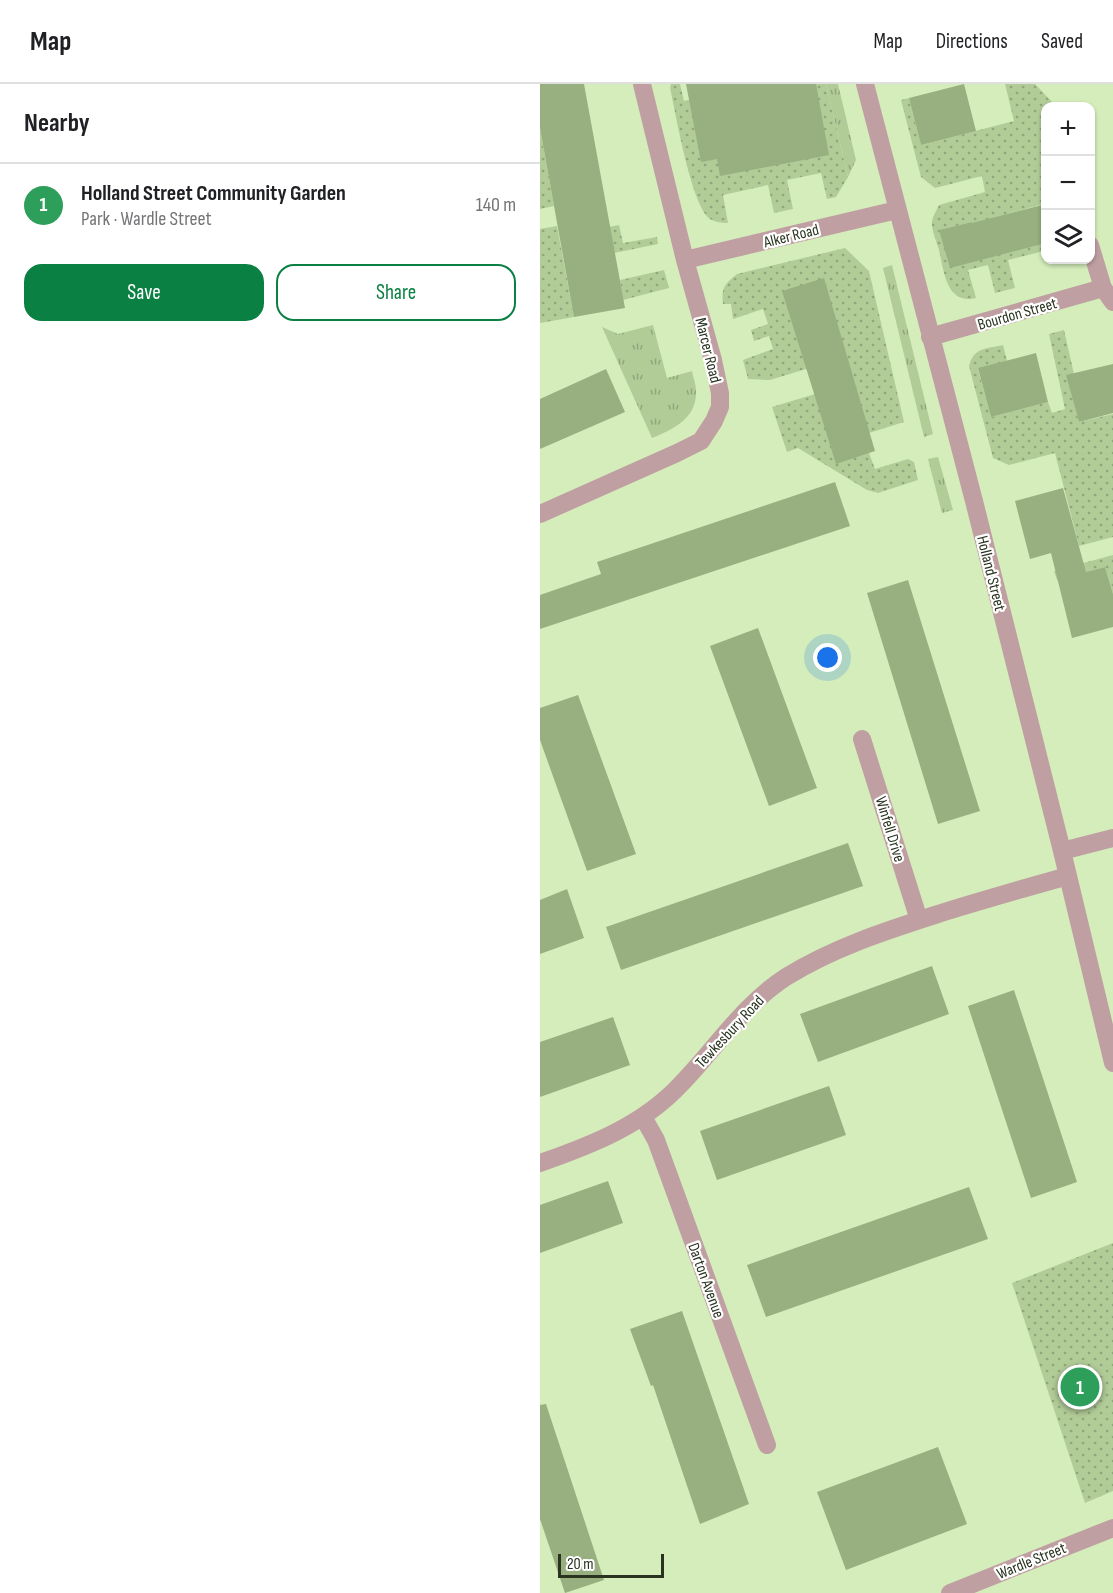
<!DOCTYPE html>
<meta charset="utf-8">
<style>
:root{--surface:#fff;--page:#f2f2f2;--text:#202124;--muted:#757577;--line:#e0e0e0;--accent:#0b8043}
body{margin:0;font-family:"Sofia Sans Condensed",sans-serif;background:var(--page);color:var(--text)}
.controls{position:absolute;right:18px;top:18px;display:grid;overflow:hidden;border-radius:12px;box-shadow:0 2px 4px #0004}
.controls button{width:54px;height:54px;display:grid;place-items:center;padding:0;border:0;border-bottom:2px solid var(--line);background:var(--surface);color:var(--text);font:30px sans-serif}
.scale{position:absolute;left:18px;bottom:15px;width:106px;box-sizing:border-box;padding-left:6px;border:3px solid #29331f;border-top:0;font-size:16px;line-height:21px;white-space:nowrap;color:#29331f;-webkit-text-stroke:4px #fff;paint-order:stroke}
.you{position:absolute;left:288px;top:574px;width:21px;height:21px;margin:-15px;border:4px solid #fff;border-radius:50%;background:#1a73e8;box-shadow:0 0 0 9px #1a73e833}
.badge{display:grid;place-items:center;width:39px;height:39px;border-radius:50%;background:var(--accent);color:#fff;font-size:20px;font-weight:700}
.pin{position:absolute;translate:-50% -50%;border:3px solid #fff;box-shadow:0 2px 6px #0006}
.list{margin:0;padding:0;list-style:none}
h2{display:flex;justify-content:space-between;align-items:center;height:78px;margin:0;padding:0 24px;font-size:26px}
h2 small{font-size:20px;font-weight:400;color:var(--muted)}
.list li{display:grid;grid-template-columns:39px 1fr auto;gap:18px;align-items:center;box-sizing:border-box;height:84px;padding:0 24px;border-top:2px solid var(--line)}
.list b{display:block;font-size:22px;white-space:nowrap}
.list p{margin:0;font-size:20px;white-space:nowrap;color:var(--muted)}
.list em{font-size:20px;font-style:normal;color:var(--muted)}
.actions{display:flex;gap:12px;padding:18px 24px}
.actions a{flex:1;padding:14px 0;border:2px solid var(--accent);border-radius:18px;text-align:center;font-size:21px;color:var(--accent)}
.actions .main{background:var(--accent);color:#fff}
.icon{flex:none;width:33px;height:33px;fill:none;stroke:currentColor;stroke-width:2;stroke-linecap:round;stroke-linejoin:round}
.map{position:relative;flex:none;width:573px;height:1509px;overflow:hidden}
header{display:flex;align-items:center;gap:36px;box-sizing:border-box;height:84px;padding:0 30px;background:var(--surface);border-bottom:2px solid var(--line)}
header strong{font-size:28px}
nav{display:flex;gap:33px;margin-inline-start:auto;font-size:21px}
main{display:flex}
aside{flex:1;background:var(--surface)}
.map>svg:first-child{display:block}
.grass{fill:url(#grass-tufts)}
.garden{fill:url(#garden-dots);fill-rule:evenodd}
.building{fill:#98af80}
.lines{fill:none;stroke-linecap:round;stroke-linejoin:round}
.street{stroke:#c09fa3;stroke-width:18}
.labels{text-anchor:middle;stroke-width:4.5;stroke-linejoin:round;paint-order:stroke}
.street-label{font-size:16px;fill:#29331f;stroke:#fff}
</style>
<header>
<strong>Map</strong>
<nav><a>Map</a><a>Directions</a><a>Saved</a></nav>
</header>
<main>
<aside>
<h2>Nearby<small></small></h2>
<ul class="list">
<li><span class="badge" style="background:#2e9e5b">1</span><div><b>Holland Street Community Garden</b><p>Park · Wardle Street</p></div><em>140 m</em></li>
</ul>
<div class="actions"><a class="main">Save</a><a>Share</a></div>
</aside>
<div class="map">
<svg width="573" height="1509" viewBox="0 0 573 1509">
<defs>
<pattern id="grass-tufts" width="24" height="20" patternUnits="userSpaceOnUse" patternTransform="scale(1.5)"><rect width="24" height="20" fill="#b2cc98"/><path d="M3 7l-1-3M5 7V3M7 7l1-3M15 17l-1-3M17 17v-4M19 17l1-3" fill="none" stroke="#91a67b"/></pattern>
<pattern id="garden-dots" width="8" height="8" patternUnits="userSpaceOnUse" patternTransform="scale(1.5)"><rect width="8" height="8" fill="#b2cc98"/><path d="M2 2h.1M6 6h.1" fill="none" stroke="#91a67b" stroke-width="1.8" stroke-linecap="round"/></pattern>
</defs>
<rect width="100%" height="100%" fill="#d4edbb"/>
<!-- grass -->
<path class="grass" d="M286,0H298L316,76L308,93Z
M352,181L393,350L384,353L343,184Z
M113,241L127,294L152,287C153,293 156,300 156,307C157,334 134,345 112,354L62,243L78,250Z
M398,373L413,426L402,429L388,375Z"/>
<!-- garden -->
<path class="garden" d="M131,0H140L144,17L162,13L188,0H286L308,93L296,113L287,115L281,89L247,96L253,125L234,129L228,101L183,111L188,139C182,139 175,138 170,135C151,121 136,30 130,4Z
M465,0H495L516,22H506L505,130L503,120L443,137L505,159V173L504,167L468,176L475,204L455,209L448,181L428,186L436,214C406,221 404,187 399,166C397,159 391,145 392,138C392,133 397,126 399,121L445,108L442,92L395,104L381,93L361,16L369,14L381,61L474,37ZM432,138L441,175L410,183L400,146Z
M0,44L14,122L0,125Z
M79,141L83,159L117,153L118,160L74,169L69,143Z
M17,142L34,233L0,239V145Z
M305,164L329,187L364,338L329,349L266,285L230,296L208,295L203,276L233,265L229,252L214,257L211,246L228,240L223,225L193,235L191,220H183C181,203 185,200 197,190Z
M124,186L129,204L83,216L80,196Z
M524,246L534,290L527,292L539,338L573,330V453L539,462L515,369L469,381L453,374L429,282C434,263 446,265 463,261L467,277L438,285L451,333L508,318L512,329L525,325L509,250Z
M275,310L329,369L335,385L368,375L374,378L378,396L338,409L327,406L258,364L247,368L232,323Z
M573,471V510L565,483L517,496L514,487Z
M573,1159V1407L545,1419L472,1199Z"/>
<!-- building -->
<path class="building" d="M0,0H44L85,224L34,233L0,44Z
M146,0H276L289,71L180,92L177,75L161,78Z
M424,0L436,47L381,61L369,14Z
M506,120V159L410,184L399,146L432,138V139Z
M284,194L335,367L296,380L242,207Z
M496,269L508,318L451,333L438,284Z
M573,280V329L539,338L526,291Z
M66,285L85,328L0,365V315Z
M295,398L310,442L0,545V511L61,490L57,478Z
M523,404L546,488L565,483L573,510V543L532,554L511,469L490,475L475,417Z
M368,496L440,727L398,740L327,509Z
M218,544L277,704L229,722L170,562Z
M38,611L96,770L47,787L0,656V624Z
M308,759L323,802L81,886L66,843Z
M27,805L44,854L0,870V816Z
M392,882L409,930L278,978L260,930Z
M474,906L537,1098L491,1114L428,922Z
M73,933L90,981L0,1013V958Z
M289,1002L306,1051L177,1096L160,1047Z
M68,1097L83,1139L0,1169V1121Z
M429,1103L448,1155L226,1233L207,1181Z
M142,1227L209,1420L160,1440L113,1301L111,1302L90,1245Z
M6,1320L64,1496L25,1509L0,1435V1321Z
M398,1363L427,1440L306,1486L277,1408Z"/>
<g class="lines">
<!-- street -->
<path class="street" d="M325,0L434,417L522,767L573,979
M550,161L563,204L573,218
M145,176L357,126
M390,253L563,204
M0,430L137,369L161,357L174,337L180,323V309L173,276L145,176L102,0
M322,655L379,836
M522,767L573,754
M103,1033L116,1056L227,1361
M0,1079C52,1061 103,1041 141,1000C176,964 203,921 246,893C294,863 348,846 401,829C443,816 485,804 528,792
M410,1509L573,1444"/>
</g>
<g class="labels">
<!-- street labels -->
<g class="street-label">
<text transform="translate(251 151) rotate(-14)" y="6">Alker Road</text>
<text transform="translate(477 229) rotate(-16)" y="6">Bourdon Street</text>
<text transform="translate(169 266) rotate(76)" y="6">Marcer Road</text>
<text transform="translate(452 489) rotate(76)" y="6">Holland Street</text>
<text transform="translate(351 745) rotate(73)" y="6">Winfell Drive</text>
<text transform="translate(189 947) rotate(-47)" y="6">Tewkesbury Road</text>
<text transform="translate(167 1196) rotate(70)" y="6">Darton Avenue</text>
<text transform="translate(491 1476) rotate(-22)" y="6">Wardle Street</text>
</g>
</g>
</svg>
<div class="controls">
<button>+</button>
<button>−</button>
<button><svg class="icon" aria-label="layers" viewBox="0 0 24 24"><path d="M12 4l9 5-9 5-9-5zM3 14l9 5 9-5"/></svg></button>
</div>
<div class="scale">20 m</div>
<div class="you"></div>
<div class="pin badge" style="left:540px;top:1303px;background:#2e9e5b">1</div>
</div>
</main>
